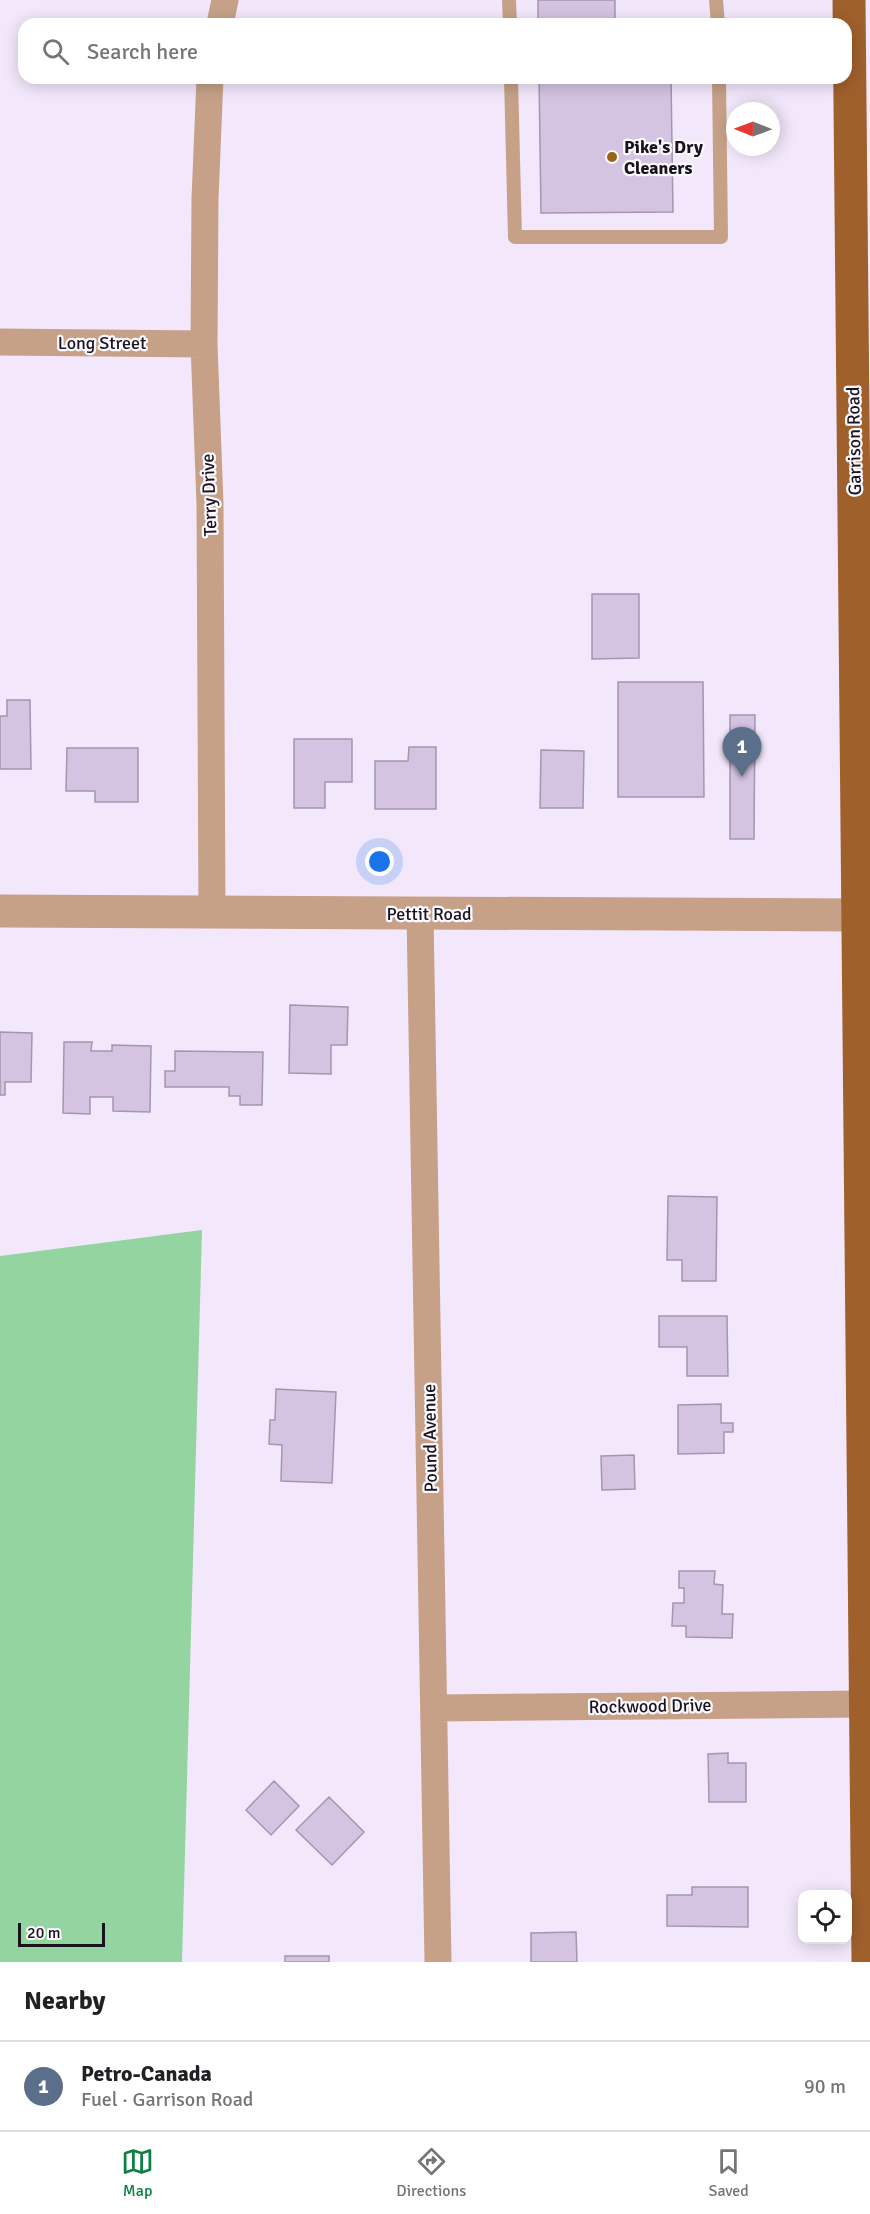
<!DOCTYPE html>
<meta charset="utf-8">
<style>
:root{--surface:#fff;--page:#f2f2f2;--text:#202124;--muted:#757577;--line:#e0e0e0;--accent:#0b8043}
body{margin:0;font-family:Signika,sans-serif;background:var(--page);color:var(--text)}
.controls{position:absolute;right:18px;bottom:18px;display:grid;overflow:hidden;border-radius:12px;box-shadow:0 3px 15px #0003}
.controls button{width:54px;height:54px;display:grid;place-items:center;padding:0;border:0;border-bottom:2px solid var(--line);background:var(--surface);color:var(--text);font:30px sans-serif}
.compass{position:absolute;left:726px;top:102px;width:54px;height:54px;border-radius:50%;background:var(--surface);box-shadow:0 3px 15px #0003;rotate:271deg}
.scale{position:absolute;left:18px;bottom:15px;width:87px;box-sizing:border-box;padding-left:6px;border:3px solid #19131e;border-top:0;font-size:16px;line-height:21px;white-space:nowrap;color:#19131e;-webkit-text-stroke:4px #fcf9ff;paint-order:stroke}
.you{position:absolute;left:380px;top:862px;width:21px;height:21px;margin:-15px;border:4px solid #fff;border-radius:50%;background:#1a73e8;box-shadow:0 0 0 9px #1a73e833}
.badge{display:grid;place-items:center;width:39px;height:39px;border-radius:50%;background:var(--accent);color:#fff;font-size:20px;font-weight:700}
.pin{position:absolute;translate:-50% -50px;filter:drop-shadow(0 2px 3px #0008)}
.pin::after{content:'';position:absolute;top:32px;width:21px;height:18px;background:inherit;clip-path:polygon(0 0,100% 0,50% 100%)}
.list{margin:0;padding:0;list-style:none}
h2{display:flex;justify-content:space-between;align-items:center;height:78px;margin:0;padding:0 24px;font-size:26px}
h2 small{font-size:20px;font-weight:400;color:var(--muted)}
.list li{display:grid;grid-template-columns:39px 1fr auto;gap:18px;align-items:center;box-sizing:border-box;height:90px;padding:0 24px;border-top:2px solid var(--line)}
.list b{display:block;font-size:22px;white-space:nowrap}
.list p{margin:0;font-size:20px;white-space:nowrap;color:var(--muted)}
.list em{font-size:20px;font-style:normal;color:var(--muted)}
.icon{flex:none;width:33px;height:33px;fill:none;stroke:currentColor;stroke-width:2;stroke-linecap:round;stroke-linejoin:round}
.map{position:relative;flex:none;width:870px;height:1962px;overflow:hidden}
.search{position:absolute;background:var(--surface);box-shadow:0 3px 15px #0003;left:18px;right:18px;top:18px;height:66px;display:flex;align-items:center;gap:15px;box-sizing:border-box;padding:0 21px;border-radius:18px;color:var(--muted);font-size:22px}
.sheet{height:168px;background:var(--surface)}
nav{display:flex;justify-content:space-around;align-items:center;box-sizing:border-box;height:84px;border-top:2px solid var(--line);background:var(--surface);font-size:16px;color:var(--muted)}
nav a{display:grid;justify-items:center;gap:3px}
nav .on{color:var(--accent)}
.map>svg:first-child{display:block}
.green{fill:#94d4a0}
.building{fill:#d4c3e1;stroke:#a595b1;stroke-width:1.5}
.lines{fill:none;stroke-linecap:round;stroke-linejoin:round}
.service{stroke:#c6a188;stroke-width:14}
.minor{stroke:#c6a188;stroke-width:27}
.tertiary{stroke:#c6a188;stroke-width:33}
.primary{stroke:#a0602c;stroke-width:33}
.poi-dot{fill:#956415;stroke:#fcf9ff;stroke-width:2}
.labels{text-anchor:middle;stroke-width:4.5;stroke-linejoin:round;paint-order:stroke}
.poi-label{font-size:18px;font-weight:bold;fill:#19131e;stroke:#fcf9ff;text-anchor:start}
.street-label{font-size:18px;fill:#19131e;stroke:#fcf9ff}
</style>
<div class="map">
<svg width="870" height="1962" viewBox="0 0 870 1962">
<rect width="100%" height="100%" fill="#f3e8fb"/>
<!-- green -->
<path class="green" d="M202,1230L182,1962H0V1256Z"/>
<!-- building -->
<path class="building" d="M538,0H615V24H538Z
M539,78H671L673,212L541,213Z
M592,594H639V658L592,659Z
M618,682H703L704,797H618Z
M7,700H30L31,769H0V716H7Z
M730,715H755L754,839H730Z
M294,739H352V782H325V808H294Z
M409,747H436V809H375V761H408Z
M67,748H138V802H95V791H66Z
M541,750L584,751L583,808H540Z
M290,1005L348,1007L347,1045H331V1074L289,1073Z
M0,1032L32,1033L31,1082H5V1095H0Z
M64,1042H92L91,1051H112V1045L151,1046L150,1112L113,1111V1097H90V1114L63,1113Z
M175,1051L263,1052L262,1105H240V1096H229V1087H165V1071H175Z
M668,1196L717,1197L716,1281H682V1260H667Z
M659,1316H727L728,1376H687V1347H659Z
M276,1389L336,1392L332,1483L281,1481L282,1445L269,1444L270,1420H275Z
M721,1404V1423H733V1432H724V1453L678,1454V1405Z
M634,1455L635,1489L602,1490L601,1456Z
M679,1571H715L714,1584L723,1585L722,1614H733L732,1638L686,1637V1626H672L673,1603H684V1588H679Z
M728,1753V1763H746V1802H709L708,1754Z
M274,1781L299,1806L271,1835L246,1810Z
M329,1797L364,1832L332,1865L296,1830Z
M692,1887H748V1927L667,1926V1895H692Z
M576,1932L577,1962H531V1933Z
M285,1956H329V1962H285Z"/>
<g class="lines">
<!-- service -->
<path class="service" d="M509,0L510,24
M716,0L718,24
M511,78L515,237H721L719,78"/>
<!-- minor -->
<path class="minor" d="M220,24L225,0
M210,78L205,199L204,344L210,504L212,913
M0,342L204,344
M420,914L438,1962
M435,1708L865,1704"/>
<!-- tertiary -->
<path class="tertiary" d="M0,911L858,915"/>
<!-- primary -->
<path class="primary" d="M849,0L868,1962"/>
</g>
<!-- markers -->
<circle class="poi-dot" cx="612" cy="157" r="6"/>
<g class="labels">
<!-- poi labels -->
<g class="poi-label">
<text x="624" y="153">Pike's Dry<tspan x="624" dy="21">Cleaners</tspan></text>
</g>
<!-- street labels -->
<g class="street-label">
<text x="102" y="349">Long Street</text>
<text transform="translate(854 441) rotate(-91)" y="6">Garrison Road</text>
<text transform="translate(209 495) rotate(-92)" y="6">Terry Drive</text>
<text x="429" y="920">Pettit Road</text>
<text transform="translate(430 1438) rotate(-91)" y="6">Pound Avenue</text>
<text transform="translate(650 1706) rotate(-1)" y="6">Rockwood Drive</text>
</g>
</g>
</svg>
<div class="controls">
<button><svg class="icon" aria-label="locate" viewBox="0 0 24 24"><circle cx="12" cy="12" r="6"/><path d="M12 2v4M12 18v4M2 12h4M18 12h4"/></svg></button>
</div>
<svg class="compass" viewBox="-18 -18 36 36"><path d="M0-13l5 13h-10z" fill="#e53935"/><path d="M0 13l5-13h-10z" fill="#757577"/></svg>
<div class="scale">20 m</div>
<div class="you"></div>
<div class="pin badge" style="left:742px;top:777px;background:#5c6f8a">1</div>
<div class="search"><svg class="icon" aria-label="search" viewBox="0 0 24 24"><circle cx="10" cy="10" r="6"/><path d="M15 15l6 6"/></svg>Search here</div>
</div>
<section class="sheet">
<h2>Nearby<small></small></h2>
<ul class="list">
<li><span class="badge" style="background:#5c6f8a">1</span><div><b>Petro-Canada</b><p>Fuel · Garrison Road</p></div><em>90 m</em></li>
</ul>
</section>
<nav>
<a class="on"><svg class="icon" aria-label="map" viewBox="0 0 24 24"><path d="M3 6l6-2 6 2 6-2v14l-6 2-6-2-6 2zM9 4v14M15 6v14"/></svg>Map</a>
<a><svg class="icon" aria-label="directions" viewBox="0 0 24 24"><path d="M12 3l9 9-9 9-9-9zM9 14v-3h6M13 9l2 2-2 2"/></svg>Directions</a>
<a><svg class="icon" aria-label="saved" viewBox="0 0 24 24"><path d="M7 4h10v16l-5-4-5 4z"/></svg>Saved</a>
</nav>
